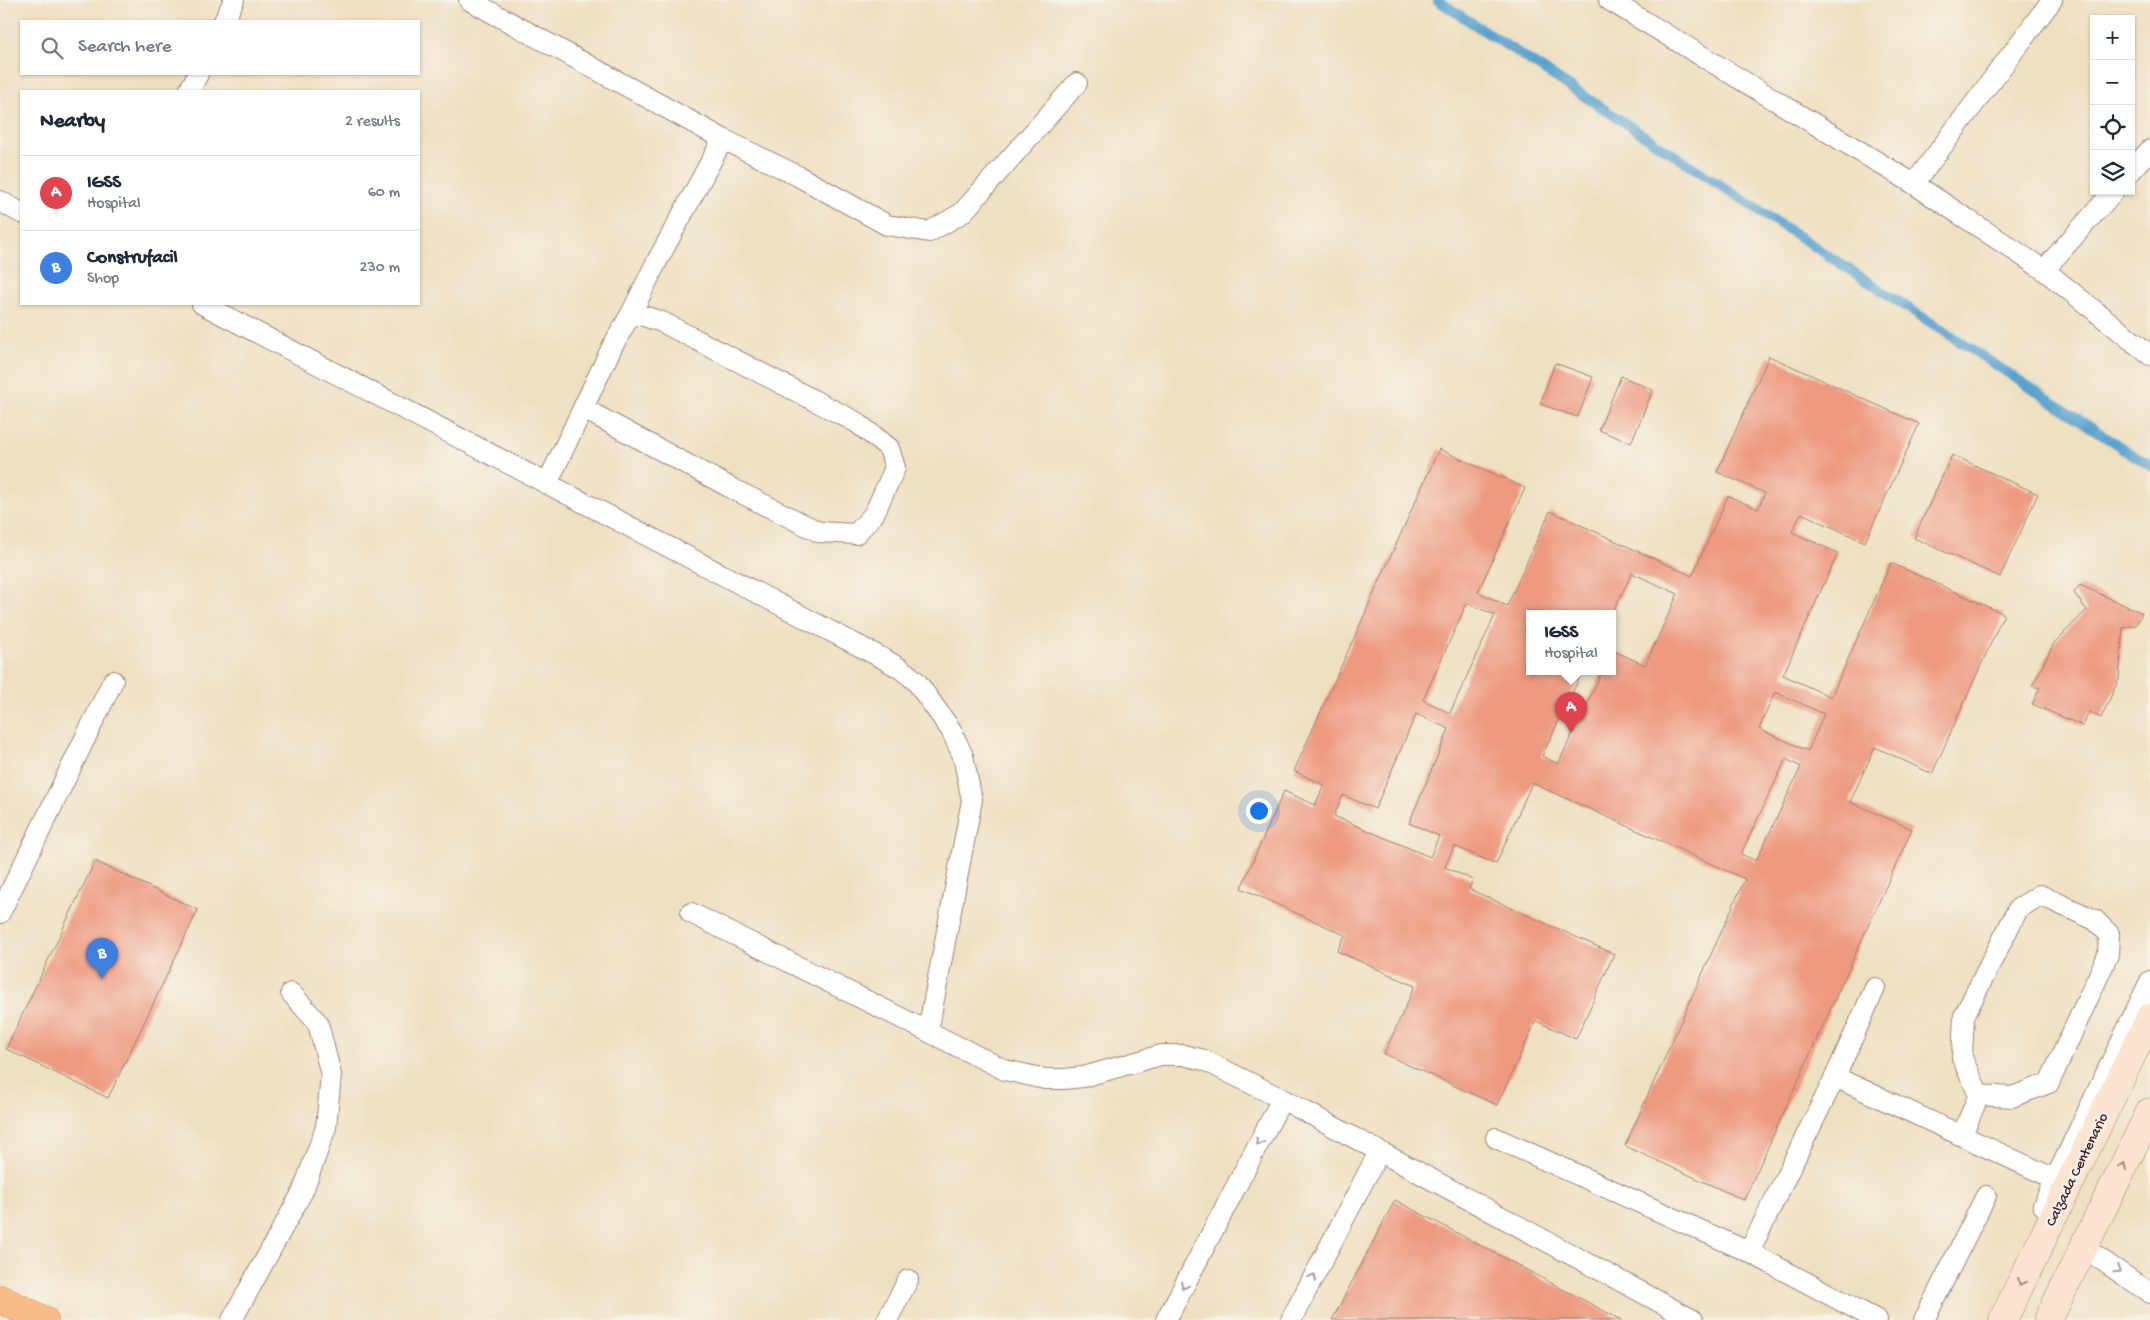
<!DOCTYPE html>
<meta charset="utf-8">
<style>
:root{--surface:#fff;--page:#f6f6f7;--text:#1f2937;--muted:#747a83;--line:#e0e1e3;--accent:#d93025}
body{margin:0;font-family:"Gochi Hand",sans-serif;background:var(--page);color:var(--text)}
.controls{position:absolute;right:15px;top:15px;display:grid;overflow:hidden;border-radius:0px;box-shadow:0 1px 4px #0004}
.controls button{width:45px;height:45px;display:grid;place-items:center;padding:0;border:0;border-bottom:1px solid var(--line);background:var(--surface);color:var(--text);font:25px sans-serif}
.you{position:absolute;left:1258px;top:810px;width:18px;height:18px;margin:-12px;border:4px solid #fff;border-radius:50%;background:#1a73e8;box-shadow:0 0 0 8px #1a73e833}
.badge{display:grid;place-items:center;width:32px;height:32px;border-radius:50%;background:var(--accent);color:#fff;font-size:16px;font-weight:700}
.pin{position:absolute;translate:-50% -41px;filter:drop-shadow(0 1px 2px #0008)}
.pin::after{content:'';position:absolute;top:26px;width:18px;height:15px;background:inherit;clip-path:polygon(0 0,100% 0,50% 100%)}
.popup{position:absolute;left:1526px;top:610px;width:90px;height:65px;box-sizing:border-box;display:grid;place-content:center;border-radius:0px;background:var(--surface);filter:drop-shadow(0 1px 4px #0005);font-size:16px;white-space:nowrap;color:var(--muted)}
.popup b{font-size:19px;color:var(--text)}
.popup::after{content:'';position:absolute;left:50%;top:100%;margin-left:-10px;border:10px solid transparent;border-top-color:var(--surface)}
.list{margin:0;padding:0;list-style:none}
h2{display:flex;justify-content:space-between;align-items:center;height:65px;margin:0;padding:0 20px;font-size:21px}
h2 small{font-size:16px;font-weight:400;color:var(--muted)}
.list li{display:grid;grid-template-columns:32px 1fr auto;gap:15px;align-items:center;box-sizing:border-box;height:75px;padding:0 20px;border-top:1px solid var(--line)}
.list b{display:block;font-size:19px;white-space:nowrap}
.list p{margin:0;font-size:16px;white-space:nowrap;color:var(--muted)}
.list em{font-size:16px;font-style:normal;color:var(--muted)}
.icon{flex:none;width:28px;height:28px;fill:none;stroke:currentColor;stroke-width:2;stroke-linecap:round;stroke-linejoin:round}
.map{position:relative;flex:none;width:2150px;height:1320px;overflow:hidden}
.search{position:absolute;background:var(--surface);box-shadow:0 1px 4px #0004;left:20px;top:20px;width:400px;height:55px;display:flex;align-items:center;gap:12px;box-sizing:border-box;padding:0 18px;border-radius:0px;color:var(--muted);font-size:19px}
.panel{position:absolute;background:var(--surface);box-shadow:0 1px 4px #0004;left:20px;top:90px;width:400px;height:215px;border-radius:0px}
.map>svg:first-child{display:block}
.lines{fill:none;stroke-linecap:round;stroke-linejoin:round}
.stream{stroke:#58a1cf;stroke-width:10}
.building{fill:#ee9a80;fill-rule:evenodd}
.service-casing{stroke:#9c8076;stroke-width:22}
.secondary-casing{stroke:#9c8076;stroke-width:29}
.trunk-casing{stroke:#9c8076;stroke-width:29}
.service{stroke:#fff;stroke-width:20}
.secondary{stroke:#fce5d0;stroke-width:28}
.trunk{stroke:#f8bd89;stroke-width:28}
.oneway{stroke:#ae9aa0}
.oneway2{stroke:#a3827e}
.labels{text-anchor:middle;stroke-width:5;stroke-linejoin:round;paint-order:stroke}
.street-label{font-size:15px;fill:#4a1f2b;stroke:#f7f3e8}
</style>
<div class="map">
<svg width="2150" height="1320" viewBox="0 0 2150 1320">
<rect width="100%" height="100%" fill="#f7f3e8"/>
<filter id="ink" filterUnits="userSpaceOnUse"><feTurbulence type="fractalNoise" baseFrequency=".02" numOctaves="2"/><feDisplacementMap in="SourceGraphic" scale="10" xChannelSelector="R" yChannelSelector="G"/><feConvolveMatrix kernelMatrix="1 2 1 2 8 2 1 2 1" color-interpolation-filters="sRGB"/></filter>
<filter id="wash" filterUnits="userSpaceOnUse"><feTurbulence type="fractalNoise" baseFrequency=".0096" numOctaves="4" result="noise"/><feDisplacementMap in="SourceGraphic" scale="20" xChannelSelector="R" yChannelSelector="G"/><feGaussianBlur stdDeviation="1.12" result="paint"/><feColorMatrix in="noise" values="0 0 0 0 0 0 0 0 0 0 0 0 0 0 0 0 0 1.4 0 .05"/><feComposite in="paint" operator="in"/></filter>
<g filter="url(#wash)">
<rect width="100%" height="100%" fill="#efe0c1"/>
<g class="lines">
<!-- stream -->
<path class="stream" d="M1437,0L2150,466"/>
</g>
<g id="blocks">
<!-- building -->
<path class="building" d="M1769,356L1919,424L1865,542L1801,513L1792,532L1838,553L1783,675L1831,697L1891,563L2004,614L1932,774L1875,747L1850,802L1912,829L1744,1200L1625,1146L1745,879L1532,783L1496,864L1454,846L1445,867L1473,880L1469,889L1614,954L1576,1039L1536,1021L1497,1105L1384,1054L1415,986L1337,951L1345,935L1241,888L1284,791L1315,805L1324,785L1294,771L1439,449L1525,488L1478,592L1507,606L1550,511L1692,576L1728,496L1758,509L1765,493L1717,472ZM1632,573L1678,594L1645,665L1612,650V672H1602L1558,764L1542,756L1582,672H1530V614H1612ZM1467,603L1495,615L1450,713L1423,700ZM1775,692L1824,714L1808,751L1759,729ZM1416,714L1449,729L1409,823L1439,836L1430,857L1334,816L1343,795L1375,809ZM1786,759L1801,767L1756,861L1741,854Z
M1555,363L1593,377L1578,417L1540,404Z
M1621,376L1653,390L1631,443L1599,430Z
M1952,455L2038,494L2000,577L1914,538Z
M2080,585L2142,613L2136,625L2123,628L2119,679L2101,718L2089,712L2083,726L2032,704L2040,688L2032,686L2054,643L2087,610L2074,593Z
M95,861L198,910L108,1098L6,1049Z
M1395,1200L1621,1320H1332Z"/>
</g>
</g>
<g filter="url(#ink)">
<use href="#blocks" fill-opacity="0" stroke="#9c8076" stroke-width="1"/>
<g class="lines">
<!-- service casing -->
<g class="service-casing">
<path id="service" d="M469,0L723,139L655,265L632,312
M1609,0L1914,184
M2052,0L1914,184L2044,270L2150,355
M224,21L234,0
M189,91L198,74
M723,139L798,176L887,225L929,232L962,213L1077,83
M2131,171L2150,150
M0,201L21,213
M2044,270L2114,191
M202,304L884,659L901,669L916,681L951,730L963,756L972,800L928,1031
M547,484L612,347L632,312L662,322L856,422L889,448L895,468L874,514L856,534L819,532L733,489L584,409
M0,913L113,681
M691,913L1005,1070L1045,1079H1064L1083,1077L1161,1055H1183L1204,1060L1282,1099L1693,1320
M1835,1077L2055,1179
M1962,1135L1979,1095L1962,1058L1964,1016L2018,909L2040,895L2095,920L2109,934L2108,955L2049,1083L2012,1097L1979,1095
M1496,1138L1749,1252L1877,1320
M2053,1216L2043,1205L2150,981
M2084,1248L2150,1293
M1749,1252L1835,1077L1875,988
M232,1320L303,1191L326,1127L331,1075L318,1023L291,993
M887,1320L908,1280
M1166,1320L1282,1099
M1291,1320L1379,1152
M1924,1320L1986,1196"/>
</g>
<!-- secondary casing -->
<g class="secondary-casing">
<path id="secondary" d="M2003,1320L2150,1018
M2048,1320L2150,1112"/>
</g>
<!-- trunk casing -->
<g class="trunk-casing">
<path id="trunk" d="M0,1299L44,1320"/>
</g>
<!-- service -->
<use href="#service" class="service"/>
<!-- secondary -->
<use href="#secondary" class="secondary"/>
<!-- trunk -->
<use href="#trunk" class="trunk"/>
</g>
<!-- one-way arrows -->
<defs><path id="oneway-chevron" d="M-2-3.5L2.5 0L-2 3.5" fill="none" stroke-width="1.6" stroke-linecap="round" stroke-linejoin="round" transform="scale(1.25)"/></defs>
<g class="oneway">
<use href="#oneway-chevron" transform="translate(1259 1142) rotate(118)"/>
<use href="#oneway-chevron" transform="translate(2117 1270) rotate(34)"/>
<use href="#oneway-chevron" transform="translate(1313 1277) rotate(-62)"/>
<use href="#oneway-chevron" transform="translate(1184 1286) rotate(118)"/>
</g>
<g class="oneway2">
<use href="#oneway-chevron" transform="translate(2123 1166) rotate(-64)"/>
<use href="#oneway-chevron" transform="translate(2021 1282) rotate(116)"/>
</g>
</g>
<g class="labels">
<!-- street labels -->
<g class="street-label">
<text transform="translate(2076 1169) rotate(-64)" y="5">Calzada Centenario</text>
</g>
</g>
</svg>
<div class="controls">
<button>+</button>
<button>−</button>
<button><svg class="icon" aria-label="locate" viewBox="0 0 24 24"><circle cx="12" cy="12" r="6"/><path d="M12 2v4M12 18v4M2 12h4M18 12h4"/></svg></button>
<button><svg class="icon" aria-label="layers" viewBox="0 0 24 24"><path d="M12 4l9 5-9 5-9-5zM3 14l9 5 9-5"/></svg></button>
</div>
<div class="you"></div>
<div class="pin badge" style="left:1571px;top:733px;background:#e0444e">A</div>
<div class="popup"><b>IGSS</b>Hospital</div>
<div class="pin badge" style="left:102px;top:979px;background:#3f7fe0">B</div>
<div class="search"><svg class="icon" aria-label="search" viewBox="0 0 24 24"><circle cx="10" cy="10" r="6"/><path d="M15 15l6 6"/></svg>Search here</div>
<section class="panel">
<h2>Nearby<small>2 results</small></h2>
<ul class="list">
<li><span class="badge" style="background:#e0444e">A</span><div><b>IGSS</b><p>Hospital</p></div><em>60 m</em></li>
<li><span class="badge" style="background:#3f7fe0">B</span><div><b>Construfacil</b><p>Shop</p></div><em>230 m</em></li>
</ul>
</section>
</div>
